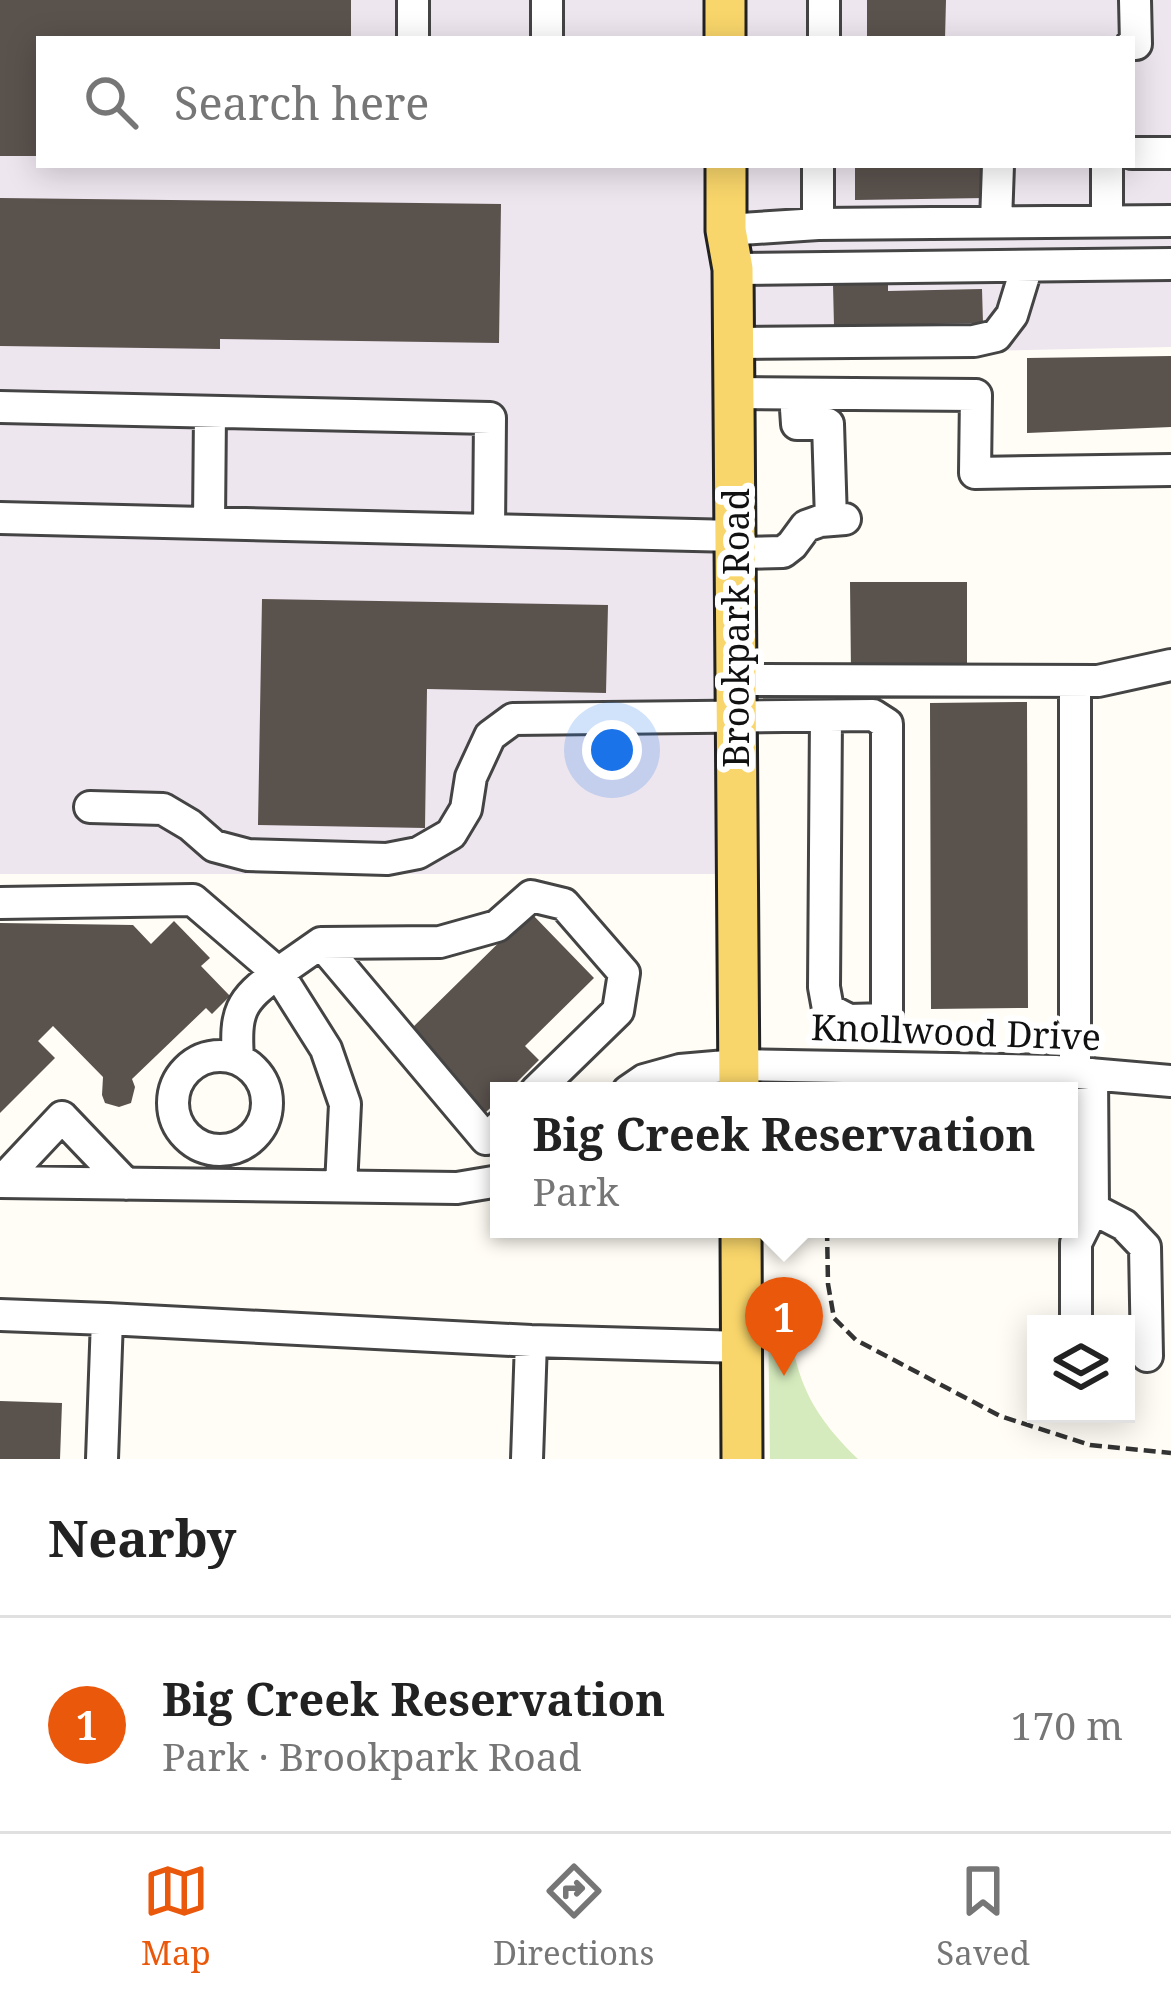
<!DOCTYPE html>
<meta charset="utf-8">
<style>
:root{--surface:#fff;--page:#f6f6f6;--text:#222;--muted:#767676;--line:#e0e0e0;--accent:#ea580c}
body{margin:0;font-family:"Noto Serif",serif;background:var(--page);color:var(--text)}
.controls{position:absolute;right:36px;bottom:36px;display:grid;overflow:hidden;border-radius:0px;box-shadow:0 6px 30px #0003}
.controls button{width:108px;height:108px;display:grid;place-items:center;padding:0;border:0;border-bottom:3px solid var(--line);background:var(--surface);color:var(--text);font:60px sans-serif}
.you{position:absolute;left:612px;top:750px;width:42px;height:42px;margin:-30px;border:9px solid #fff;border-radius:50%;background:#1a73e8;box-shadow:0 0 0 18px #1a73e833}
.badge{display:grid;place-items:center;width:78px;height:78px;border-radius:50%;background:var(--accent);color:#fff;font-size:39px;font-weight:700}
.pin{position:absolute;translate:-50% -99px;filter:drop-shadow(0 3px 6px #0008)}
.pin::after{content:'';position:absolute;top:63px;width:42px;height:36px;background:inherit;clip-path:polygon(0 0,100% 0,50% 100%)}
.popup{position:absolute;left:490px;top:1082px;width:588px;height:156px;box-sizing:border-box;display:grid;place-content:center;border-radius:0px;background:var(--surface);filter:drop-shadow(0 3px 9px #0005);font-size:39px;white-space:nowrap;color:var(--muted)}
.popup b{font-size:45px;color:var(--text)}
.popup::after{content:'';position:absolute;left:50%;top:100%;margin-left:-24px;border:24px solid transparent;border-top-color:var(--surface)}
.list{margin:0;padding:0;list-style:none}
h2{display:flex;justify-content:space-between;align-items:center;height:156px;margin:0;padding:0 48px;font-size:51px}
h2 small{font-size:39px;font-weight:400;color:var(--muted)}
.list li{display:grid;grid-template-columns:78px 1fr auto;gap:36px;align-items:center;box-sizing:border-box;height:216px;padding:0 48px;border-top:3px solid var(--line)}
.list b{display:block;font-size:45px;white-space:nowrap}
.list p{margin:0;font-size:39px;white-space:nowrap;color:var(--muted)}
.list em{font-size:39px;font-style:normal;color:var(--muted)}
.icon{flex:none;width:66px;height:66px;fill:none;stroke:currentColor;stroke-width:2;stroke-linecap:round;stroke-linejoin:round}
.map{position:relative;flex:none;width:1171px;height:1459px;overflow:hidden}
.search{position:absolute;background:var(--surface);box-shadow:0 6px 30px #0003;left:36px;right:36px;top:36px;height:132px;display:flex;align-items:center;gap:30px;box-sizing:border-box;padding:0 42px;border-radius:0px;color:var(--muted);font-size:45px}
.sheet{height:372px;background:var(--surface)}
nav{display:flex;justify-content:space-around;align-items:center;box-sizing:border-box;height:168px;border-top:3px solid var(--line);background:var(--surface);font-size:33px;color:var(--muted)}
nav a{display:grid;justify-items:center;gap:6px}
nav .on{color:var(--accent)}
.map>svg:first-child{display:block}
.industrial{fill:#eee6ef}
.green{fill:#d5ebbd}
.building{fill:#5a524d}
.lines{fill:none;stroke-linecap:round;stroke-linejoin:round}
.minor-casing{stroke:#444;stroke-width:36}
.major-casing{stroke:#222;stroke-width:45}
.path{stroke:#333;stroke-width:4.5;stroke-dasharray:12 6;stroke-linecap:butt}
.minor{stroke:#fff;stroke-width:30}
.major{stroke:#f9d66b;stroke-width:39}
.labels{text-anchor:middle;stroke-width:12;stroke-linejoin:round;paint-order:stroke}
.street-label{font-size:36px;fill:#111;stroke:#fff}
</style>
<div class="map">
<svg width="1171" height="1459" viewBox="0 0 1171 1459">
<rect width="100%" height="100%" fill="#fffdf5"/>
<!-- industrial -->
<path class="industrial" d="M0,0H711V39H39V165H713L721,874H0Z
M742,0H1171V347L745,356L743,165H1132V39H742Z"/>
<!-- green -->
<path class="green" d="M787,1312C796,1380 809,1411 858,1459H770L768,1313Z"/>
<!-- building -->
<path class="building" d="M0,0H351V39H39V156H0Z
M867,0H946L945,39H867Z
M855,165H985V198L855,200Z
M0,198L501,204L499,343L220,339V349L0,346Z
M888,283V291L982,289L983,323L834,326L833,285Z
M1171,356V427L1027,433V358Z
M850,582H967V672L851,673Z
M262,599L608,605L606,693L427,689L425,828L258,825Z
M1027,702L1028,1008L931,1009L930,703Z
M530,912L594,978L525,1046L539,1060L508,1091H499V1100L486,1112L408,1032Z
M174,921L210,958L201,966L230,996L212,1014L206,1008L132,1079L135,1087L131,1103L119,1107L105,1103L102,1095L103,1077L53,1026L38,1041L55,1058L0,1113V923L133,925L151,944Z
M0,1401L62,1403L60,1459H0Z"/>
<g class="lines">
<!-- minor casing -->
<g class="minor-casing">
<path id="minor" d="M413,0V39
M547,0V39
M824,0V39
M1132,44H1136L1135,0
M1132,153H1171
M818,165V224
M1107,165V221
M996,222L998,165
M726,230L818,224L1171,221
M733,269L1171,264
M734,343L974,341L996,336L1012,315L1027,266
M734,393L976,395L975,473L1171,470
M795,394L797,424H828L831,520
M0,407L490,418L489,530
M0,518L735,536
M209,523L210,412
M735,553L783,552L792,545L806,526L820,521L845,519
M736,680L1098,681L1171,665
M90,807L163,809L190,825L214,846L248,855L387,859L418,853L451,834L466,809L471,777L490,736L513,719L873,715L887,724V1019L849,1020L828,1009L824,987L826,716
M0,903L193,900L278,973L321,943L440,942L497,926L531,896L564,904L624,973L618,1011L536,1091
M321,943L486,1139L499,1127
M173 1103a47 47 0 1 1 94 0a47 47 0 1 1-94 0Z
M238,1059C235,1012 239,1001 278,973L326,1049L345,1104L341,1186
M1075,1072V681
M628,1091L644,1080L680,1070L738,1065L1055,1071L1171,1081
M0,1182L457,1188L499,1181
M1,1182L62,1117L126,1184
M1093,1209L1124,1225L1145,1247L1147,1356
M0,1315L107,1319
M1076,1324V1243L1093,1209L1092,1074
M102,1459L107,1319L531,1341L743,1347
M527,1459L531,1341"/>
</g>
<!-- major casing -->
<g class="major-casing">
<path id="major" d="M725,0V39
M726,165V230L733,269L739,1091
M741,1229L742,1459"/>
</g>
<!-- path -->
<path class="path" d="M827,1229L828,1284L834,1318L856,1340L1000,1416L1090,1445L1171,1453"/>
<!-- minor -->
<use href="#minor" class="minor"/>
<!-- major -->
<use href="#major" class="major"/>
</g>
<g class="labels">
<!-- street labels -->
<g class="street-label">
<text transform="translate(736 628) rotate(-90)" y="13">Brookpark Road</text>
<text transform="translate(956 1032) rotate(2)" y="13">Knollwood Drive</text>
</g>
</g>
</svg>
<div class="controls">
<button><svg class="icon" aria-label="layers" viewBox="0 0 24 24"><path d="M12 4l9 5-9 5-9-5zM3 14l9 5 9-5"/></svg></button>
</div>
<div class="you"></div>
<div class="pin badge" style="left:784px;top:1376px">1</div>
<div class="popup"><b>Big Creek Reservation</b>Park</div>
<div class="search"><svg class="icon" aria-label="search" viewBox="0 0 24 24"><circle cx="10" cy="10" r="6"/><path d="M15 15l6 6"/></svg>Search here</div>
</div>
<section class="sheet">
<h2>Nearby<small></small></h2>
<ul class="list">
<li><span class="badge">1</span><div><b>Big Creek Reservation</b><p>Park · Brookpark Road</p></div><em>170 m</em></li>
</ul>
</section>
<nav>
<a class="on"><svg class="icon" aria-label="map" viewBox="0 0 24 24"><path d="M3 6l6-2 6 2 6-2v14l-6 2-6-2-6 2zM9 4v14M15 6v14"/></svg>Map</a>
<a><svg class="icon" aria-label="directions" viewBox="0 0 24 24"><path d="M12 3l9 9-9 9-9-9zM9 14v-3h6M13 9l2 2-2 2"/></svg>Directions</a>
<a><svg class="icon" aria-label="saved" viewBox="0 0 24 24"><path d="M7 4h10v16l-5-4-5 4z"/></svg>Saved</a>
</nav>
